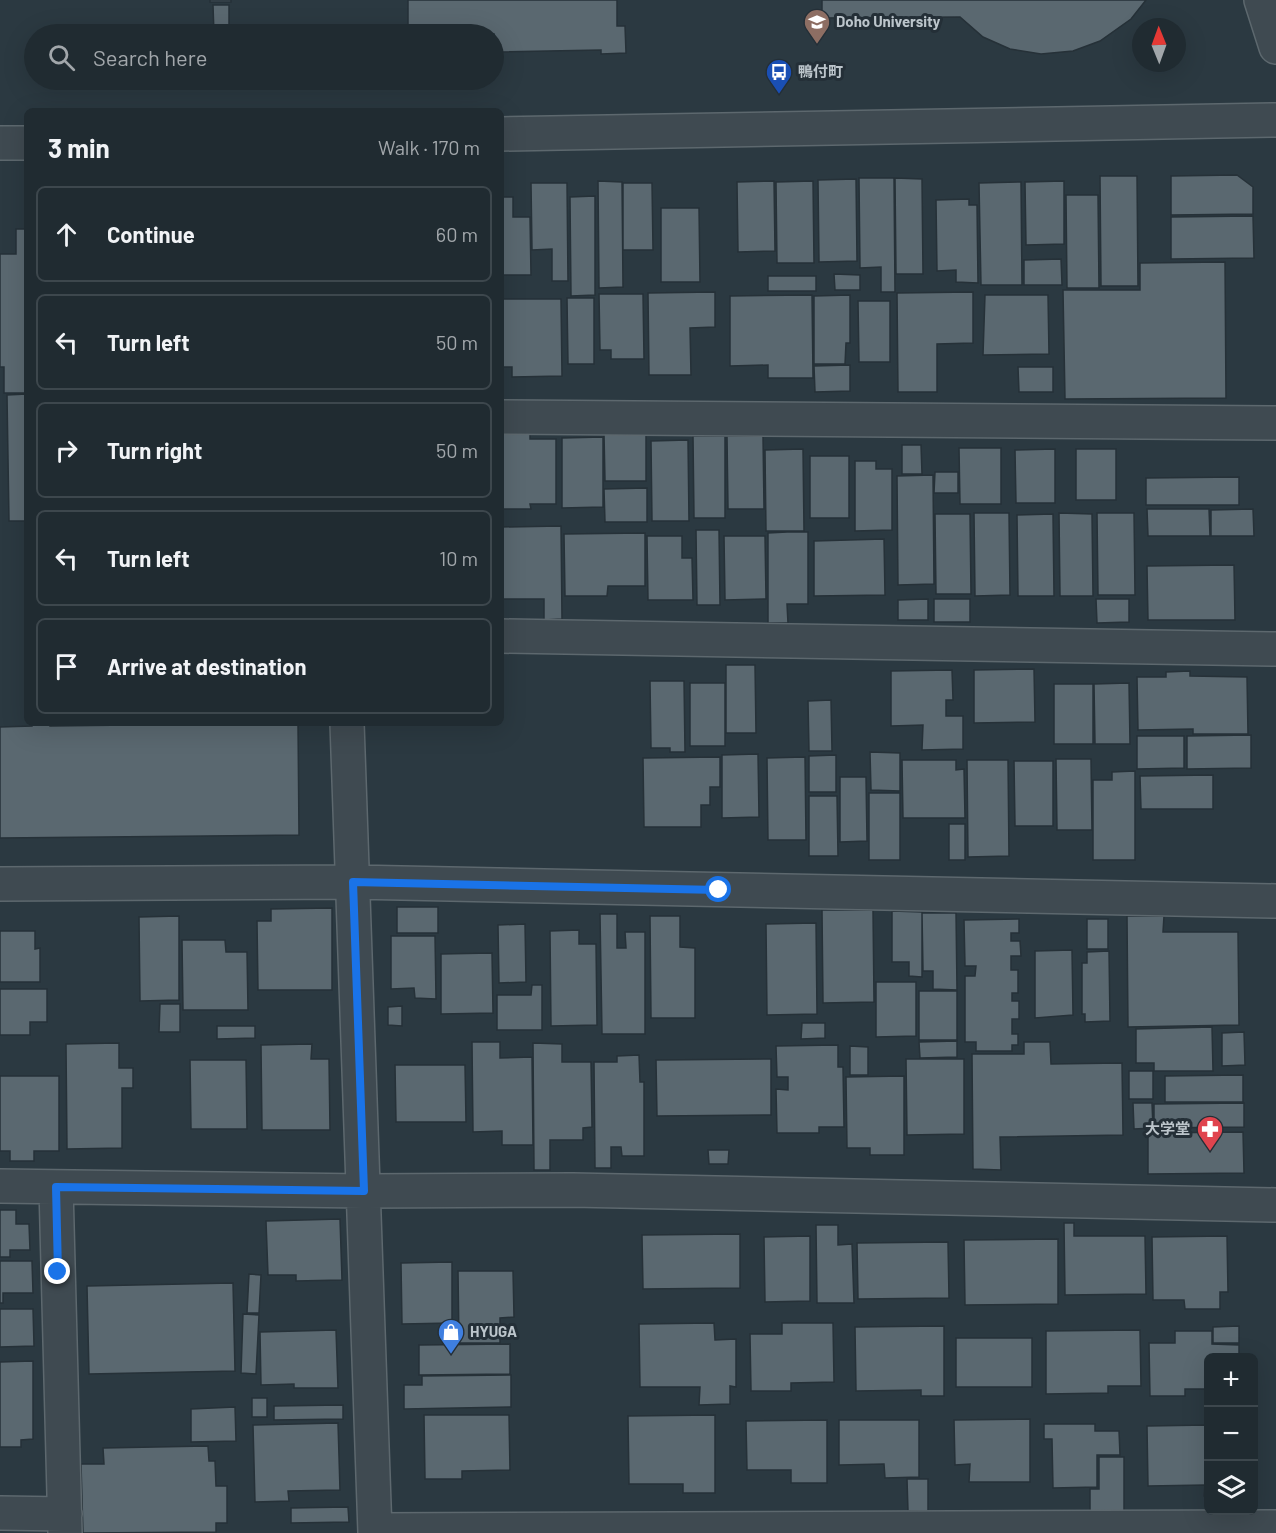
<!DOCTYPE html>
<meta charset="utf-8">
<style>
:root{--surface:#202b31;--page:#2d373d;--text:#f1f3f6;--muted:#a2a7ab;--line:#3d474d}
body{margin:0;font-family:Barlow,"Noto Sans JP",sans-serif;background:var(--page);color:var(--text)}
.controls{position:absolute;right:18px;bottom:18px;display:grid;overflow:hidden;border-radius:9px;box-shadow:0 6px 24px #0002}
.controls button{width:54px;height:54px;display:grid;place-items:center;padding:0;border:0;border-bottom:2px solid var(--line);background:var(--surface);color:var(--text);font:30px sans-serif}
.compass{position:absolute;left:1132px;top:18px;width:54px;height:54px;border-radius:50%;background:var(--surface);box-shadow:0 6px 24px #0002;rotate:359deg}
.stop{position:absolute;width:18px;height:18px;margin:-14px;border:4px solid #1a73e8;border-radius:50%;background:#fff}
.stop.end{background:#1a73e8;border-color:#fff;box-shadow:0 2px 6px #0008}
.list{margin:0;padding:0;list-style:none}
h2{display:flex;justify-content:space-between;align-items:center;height:78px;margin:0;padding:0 24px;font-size:26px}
h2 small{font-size:20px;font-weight:400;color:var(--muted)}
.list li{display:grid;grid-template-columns:39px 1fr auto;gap:18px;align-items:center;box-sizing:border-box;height:96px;margin:0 12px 12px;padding:0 12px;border:2px solid var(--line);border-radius:9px}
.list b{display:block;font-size:22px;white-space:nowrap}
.list em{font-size:20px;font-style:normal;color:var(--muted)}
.icon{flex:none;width:33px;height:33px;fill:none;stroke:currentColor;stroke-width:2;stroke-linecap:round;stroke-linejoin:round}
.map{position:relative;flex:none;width:1276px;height:1533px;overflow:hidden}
.search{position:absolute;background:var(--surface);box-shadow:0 6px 24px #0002;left:24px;top:24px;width:480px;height:66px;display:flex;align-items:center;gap:15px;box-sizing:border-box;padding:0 21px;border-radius:33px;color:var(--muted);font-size:22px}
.panel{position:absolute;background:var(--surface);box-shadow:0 6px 24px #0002;left:24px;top:108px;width:480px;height:618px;border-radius:9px}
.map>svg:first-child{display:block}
.building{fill:#5a6870;stroke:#263138;stroke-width:1.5}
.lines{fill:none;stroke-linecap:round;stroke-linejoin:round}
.minor-casing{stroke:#5d686e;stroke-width:36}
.minor{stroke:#3f4a51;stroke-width:33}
.route{stroke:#1a73e8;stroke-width:8}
.labels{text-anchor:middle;stroke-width:6;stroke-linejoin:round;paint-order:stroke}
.poi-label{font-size:15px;font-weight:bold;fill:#bcc5cb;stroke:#242f37;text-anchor:start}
</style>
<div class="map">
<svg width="1276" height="1533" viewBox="0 0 1276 1533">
<rect width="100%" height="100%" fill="#2b3941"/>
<!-- building -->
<path class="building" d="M210,0H231V2H210Z
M408,0H617V26H625L626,53L601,54V50L494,52V34H408Z
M822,0H1146L1131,19L1100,41L1073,51L1041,54L1010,49L983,37L960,17L822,18Z
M213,5H229V34H214Z
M1237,175L1253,187V214L1171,215V176Z
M1100,176H1137L1138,286H1101Z
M859,178H894L895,292H881V267L860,268Z
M895,178L922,179L923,274H896Z
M856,179L857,261L819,262L818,180Z
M598,181L622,182L623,287L599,288Z
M774,181L775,251L738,252L737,182Z
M813,181L814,263H777L776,182Z
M1064,181V244L1026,245L1025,182Z
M1021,182L1022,285H981L979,183Z
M531,183H567L568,281H552V249L532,250Z
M623,183H652L653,250H623Z
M1066,195H1098L1099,288H1067Z
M595,196V295L571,296L570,197Z
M501,197H513V217H530L531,275H501Z
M969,199V205H977L978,283L956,282V270L937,271L936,200Z
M661,208H699L700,282H661Z
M1253,216L1254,258L1171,259V217Z
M16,229H27V393H4V367H0V254H16Z
M1061,259L1062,285H1024V260Z
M1225,262L1226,398L1065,399L1063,290H1140V263Z
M834,274L860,275V290H835Z
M768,276H816V291H768Z
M715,292V327L690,328L691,375H649L648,293Z
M973,292V343L937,344V392H898L897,293Z
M599,294H643L644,359H611V350H600Z
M812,295L813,378H768V365L730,366V296Z
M850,295V343H846L845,364H814V296Z
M985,295H1048L1049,354L983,355Z
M567,298H594V364H568Z
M501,299H561L562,376L512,377V367H501Z
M858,301H890V362H859Z
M850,365V391L815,392L814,366Z
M1018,367H1053V392H1019Z
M27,394V521H9L7,395Z
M501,432H530V439H556V504H530L531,509H501Z
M604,434H646V481H605Z
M693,436H725V518H694Z
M727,436H763L764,509H728Z
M603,437V507L562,508V438Z
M688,440L689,521H652L651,441Z
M902,445H921L922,474H902Z
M959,448H1001V504H960Z
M803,449L804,531H766L765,450Z
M1055,449V503H1016L1015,450Z
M1076,449H1116V500H1076Z
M810,456H849V518H810Z
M855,461H876V469H892V530L855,531Z
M935,472H958V493H934Z
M933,475L934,584L898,585L897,476Z
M1239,477V505H1146V478Z
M647,488V522H605L604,489Z
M1147,509H1209L1210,536H1148Z
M1253,509L1254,536H1211V510Z
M974,513H1009L1010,595L975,596Z
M1059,513L1092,514L1093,596H1060Z
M1097,513H1134L1135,595H1098Z
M935,514H970L971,594H936Z
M1053,514L1054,596H1018L1017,515Z
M561,526L562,619L544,620V599H501V527Z
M696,530H719L720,605H697Z
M787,532H808V604H787L788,623H768V533Z
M645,533V586H608L607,596H565L564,534Z
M647,536H682V558H692L693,600H648Z
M724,536H765L766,599L725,600Z
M884,539L885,595L814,596V541Z
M1234,565L1235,620H1148L1147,566Z
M928,599V620H898V600Z
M934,599H970V622H934Z
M1096,599H1129V622L1097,623Z
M726,665H755L756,733H726Z
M1034,669L1035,722L974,723V670Z
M952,670L953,700H946V716H963V749L922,750L923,725L891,726V671Z
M1190,671V676L1247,677L1248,734H1193V729L1138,730L1137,677H1166V672Z
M650,681H684L685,752H670V748H651Z
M690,683H725V746H690Z
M1129,683L1130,744H1095L1094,684Z
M1054,684H1093V744H1054Z
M831,700L832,751H809L808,701Z
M32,723H50V726L298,723L299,835L0,838V727L32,726Z
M1251,735V768L1187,769V736Z
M1137,736H1184V768L1137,769Z
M870,752L900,753V791L871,790Z
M758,754L759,817L722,818V755Z
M836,755V792H809V756Z
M720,757V787H710V805H701V827H644L643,758Z
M805,757L806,840H768L767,758Z
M1056,759H1091L1092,830H1057Z
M902,760H956V770L964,769L965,818H903Z
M967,760H1008L1009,856L968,857Z
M1014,761H1053V826H1015Z
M1135,771V860H1093V780H1112V772Z
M1213,775V809H1141L1140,776Z
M840,777H866L867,841L840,842Z
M869,793H900V860H869Z
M809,796H837L838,856H809Z
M949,824H965V860H949Z
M397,907H438V933H397Z
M332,908V990H258L257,921H271V909Z
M822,910H873L874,1002L823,1003Z
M892,911L922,912V977L909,976V962H892Z
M922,913H956L957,990L933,989V971H923Z
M600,914H617V948H626L625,932H645V1034H602Z
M179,916V1000L140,1001L139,917Z
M650,916H680V947L695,948V1018H651Z
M1127,916H1164L1163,932H1238L1239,1025L1128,1027Z
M1019,919V933H1011V941H1020L1021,956H1011V970H1018V993H1012V1001H1019V1019H1012V1034H1018V1045H1012V1051H976V1042H965V976H975L976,966H965L964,920Z
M1087,919H1108V949H1087Z
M816,923L817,1014L767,1015L766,924Z
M525,924L526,982L499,983L498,925Z
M579,930V944H596L597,1025L551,1026L550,931Z
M0,931H35V949L40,948V982H0Z
M391,936H435L436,999L415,998L414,988L391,989Z
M182,940H225L226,952H247L248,1010H183Z
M1072,950L1073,1015L1035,1018V951Z
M1109,951L1110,1021L1085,1022V1014H1082V963H1087V952Z
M492,953L493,1013L441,1014V954Z
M876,982H916V1036L876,1037Z
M532,985H542V1030H497V995H531Z
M0,989H47V1022H30V1035H0Z
M919,991H957V1040H919Z
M160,1004H180V1032H159Z
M402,1006V1026L388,1025V1007Z
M802,1023H825V1038L801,1039Z
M217,1026H255V1038L217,1039Z
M1212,1027L1213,1071H1154V1063H1136V1029Z
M1244,1032L1245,1065L1222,1066V1033Z
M957,1041V1057L920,1058L919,1042Z
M472,1042H500V1058L532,1057L533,1145H502V1131L473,1132Z
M1024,1042H1050L1051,1064L1122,1063L1123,1135L1000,1137L1001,1170L973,1169L972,1054H1024Z
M119,1043V1068H133V1088H122V1148L67,1149L66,1044Z
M533,1043L562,1044V1062H591L592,1127L583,1128V1140H550V1170H534Z
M312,1044L311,1059H329L330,1130H262L261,1045Z
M838,1045V1067H843L844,1127H819V1133H777L776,1089L788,1090V1077H777L776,1046Z
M850,1046L868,1047V1075H850Z
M639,1055L640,1082H644V1156H622L621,1147H611V1168H595L594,1062H617V1056Z
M771,1059V1115L657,1116L656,1060Z
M906,1059H964V1134L907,1135Z
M190,1060H246L247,1129H191Z
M395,1065H465L466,1122H396Z
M1129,1071H1153V1099H1129Z
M1243,1075V1102H1165V1076Z
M0,1076H59V1151H34V1161H10V1151H0Z
M904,1076V1155H870V1148H847L846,1077Z
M1133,1103H1152L1153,1128L1134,1129Z
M1244,1103V1127L1154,1128V1104Z
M1243,1132L1244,1173L1148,1174V1133Z
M708,1150H729L728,1164H709Z
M0,1210H16V1224H29L30,1250H10V1257H0Z
M340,1219L342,1280L296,1281V1275H268L266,1221Z
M1064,1223H1074V1236H1145L1146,1294L1065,1295Z
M816,1225H838V1245L852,1244L854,1303H817Z
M740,1234V1288L643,1289L642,1235Z
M810,1236V1301L765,1302L764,1237Z
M1227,1236L1228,1292H1220V1309H1185L1184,1300H1153L1152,1237Z
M1058,1239V1304L965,1305L964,1240Z
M948,1242L949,1298L858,1299L857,1243Z
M0,1261H32L33,1293H3V1303H0Z
M452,1262V1323L402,1324L401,1263Z
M458,1271H513L514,1317L500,1318V1343H459Z
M249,1274L261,1275L259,1313H247Z
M233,1283L235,1371L89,1374L87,1286Z
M0,1309H33L34,1346L0,1347Z
M243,1314L259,1315L256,1374L241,1373Z
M714,1323L715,1340L736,1339V1387L730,1386V1404L699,1405L700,1387H640L639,1324Z
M782,1323H833L834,1382L791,1383V1391H751L750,1334H782Z
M944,1326V1396H921V1390L856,1391L855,1327Z
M1239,1326V1343H1213V1327Z
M336,1330L338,1388H294V1384L261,1385L260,1332Z
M1140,1330L1141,1386H1108V1393L1046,1394V1331Z
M1175,1331H1212V1344L1239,1345V1358H1208V1389H1185V1396H1150L1149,1343H1175Z
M956,1338H1032V1387H956Z
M510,1344V1374L419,1375V1345Z
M33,1361V1439L21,1440V1447H0V1362Z
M511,1375V1407L404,1409V1385H422V1376Z
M252,1398H267V1417H252Z
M343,1405V1419L274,1420V1406Z
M235,1407L236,1441L191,1442V1409Z
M424,1415H509L510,1470L462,1471V1479H425Z
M715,1415V1493H683V1484H629L628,1416Z
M1030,1419V1482H969L970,1464L955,1465L954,1420Z
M827,1420V1483H791V1470H747L746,1421Z
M839,1420H919V1477L885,1478L884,1464L839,1465Z
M338,1423L340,1490L288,1491L289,1501L255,1502L253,1425Z
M1044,1424H1095V1431H1119L1120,1455H1097V1487L1053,1488L1052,1439H1044Z
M1208,1425V1496H1204L1205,1485L1148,1486L1147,1426Z
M208,1446L209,1461H215L216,1486H227V1523H216V1532L83,1533L81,1464H104L103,1448Z
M1099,1457H1124V1513H1090V1489H1099Z
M907,1479H928V1511H908Z
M348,1507L349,1522L291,1523V1508Z"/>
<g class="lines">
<!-- minor casing -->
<g class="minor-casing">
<path id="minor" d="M1261,0L1276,47
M501,134L1276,120
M0,143H27
M501,417L1276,423
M501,636L1276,649
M347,723L375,1533
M0,884L353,882L1276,901
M0,1186L364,1191L573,1190L1276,1205
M56,1187L65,1533
M0,1513L65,1514
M375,1530L1276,1527"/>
</g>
<!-- minor -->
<use href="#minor" class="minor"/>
</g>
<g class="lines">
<!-- route -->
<path class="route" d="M58,1272L56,1187L364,1191L353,882L719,890"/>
</g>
<!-- icons -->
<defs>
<g id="university-pin" transform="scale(1.35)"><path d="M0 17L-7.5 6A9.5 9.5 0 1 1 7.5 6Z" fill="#8d6e63" stroke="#242f37"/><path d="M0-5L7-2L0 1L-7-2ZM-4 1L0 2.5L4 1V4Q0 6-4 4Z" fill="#fff"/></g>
<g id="bus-pin" transform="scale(1.35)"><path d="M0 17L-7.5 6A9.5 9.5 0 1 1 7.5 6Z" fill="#1a4fb4" stroke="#242f37"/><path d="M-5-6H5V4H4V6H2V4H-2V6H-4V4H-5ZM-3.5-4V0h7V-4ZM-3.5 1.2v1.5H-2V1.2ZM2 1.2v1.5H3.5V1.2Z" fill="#fff"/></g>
<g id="pharmacy-pin" transform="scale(1.35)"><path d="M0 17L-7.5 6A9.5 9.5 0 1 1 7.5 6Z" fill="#e0444e" stroke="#242f37"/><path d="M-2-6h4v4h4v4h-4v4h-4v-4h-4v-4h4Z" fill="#fff"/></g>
<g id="shop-pin" transform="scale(1.35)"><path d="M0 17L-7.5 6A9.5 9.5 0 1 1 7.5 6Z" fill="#3f7fe0" stroke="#242f37"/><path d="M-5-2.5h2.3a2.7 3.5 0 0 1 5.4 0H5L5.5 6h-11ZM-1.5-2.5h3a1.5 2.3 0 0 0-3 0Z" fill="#fff"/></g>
</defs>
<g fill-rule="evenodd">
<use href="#university-pin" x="817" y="22"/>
<use href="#bus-pin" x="779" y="72"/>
<use href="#pharmacy-pin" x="1210" y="1129"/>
<use href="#shop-pin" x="451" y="1332"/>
</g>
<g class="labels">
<!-- poi labels -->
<g class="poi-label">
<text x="836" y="27">Doho University</text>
<text x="798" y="77">鴨付町</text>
<text x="1190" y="1134" text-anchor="end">大学堂</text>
<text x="470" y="1337">HYUGA</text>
</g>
</g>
</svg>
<div class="controls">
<button>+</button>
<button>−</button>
<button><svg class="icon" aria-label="layers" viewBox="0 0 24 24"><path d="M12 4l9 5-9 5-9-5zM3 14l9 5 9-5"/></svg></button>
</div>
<svg class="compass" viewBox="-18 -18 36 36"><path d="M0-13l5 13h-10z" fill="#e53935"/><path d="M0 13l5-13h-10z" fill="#a2a7ab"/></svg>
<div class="stop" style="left:719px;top:890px"></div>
<div class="stop end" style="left:58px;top:1272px"></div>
<div class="search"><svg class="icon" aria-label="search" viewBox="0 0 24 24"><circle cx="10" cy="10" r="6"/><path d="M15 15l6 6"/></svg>Search here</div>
<section class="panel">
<h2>3 min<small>Walk · 170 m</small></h2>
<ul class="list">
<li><svg class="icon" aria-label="ahead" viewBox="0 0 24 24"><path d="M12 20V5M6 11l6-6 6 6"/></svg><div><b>Continue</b></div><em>60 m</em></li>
<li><svg class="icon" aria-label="left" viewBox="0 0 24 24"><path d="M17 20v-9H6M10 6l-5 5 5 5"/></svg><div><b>Turn left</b></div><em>50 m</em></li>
<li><svg class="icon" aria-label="right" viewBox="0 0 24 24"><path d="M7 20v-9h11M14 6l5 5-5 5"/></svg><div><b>Turn right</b></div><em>50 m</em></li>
<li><svg class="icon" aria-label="left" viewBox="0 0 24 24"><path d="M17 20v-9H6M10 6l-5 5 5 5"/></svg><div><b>Turn left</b></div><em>10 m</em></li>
<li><svg class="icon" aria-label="arrive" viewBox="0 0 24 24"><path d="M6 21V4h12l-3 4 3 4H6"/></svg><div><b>Arrive at destination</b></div></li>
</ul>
</section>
</div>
